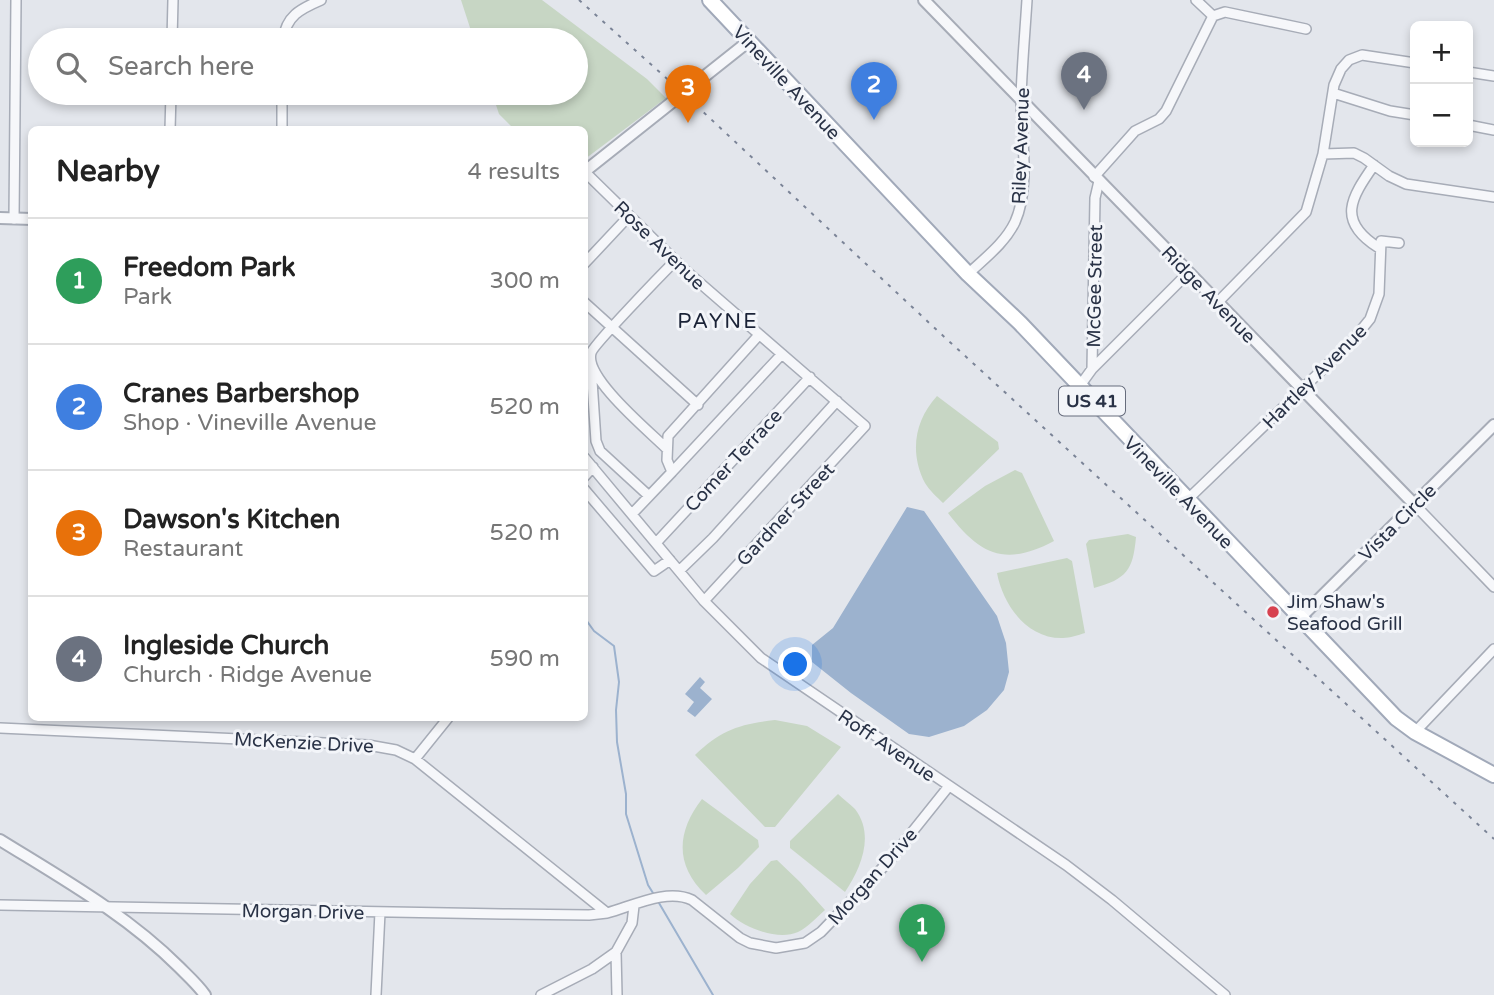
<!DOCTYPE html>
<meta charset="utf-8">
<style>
:root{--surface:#fff;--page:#f2f2f2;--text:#222;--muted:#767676;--line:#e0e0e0;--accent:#d74250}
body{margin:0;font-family:"Varela Round",sans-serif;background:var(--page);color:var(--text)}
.controls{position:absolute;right:21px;top:21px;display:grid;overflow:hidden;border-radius:10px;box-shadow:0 4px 10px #0003}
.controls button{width:63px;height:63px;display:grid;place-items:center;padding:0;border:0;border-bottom:2px solid var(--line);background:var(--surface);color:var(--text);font:35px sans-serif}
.you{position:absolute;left:796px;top:665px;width:24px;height:24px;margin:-18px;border:5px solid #fff;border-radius:50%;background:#1a73e8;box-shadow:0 0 0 10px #1a73e833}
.badge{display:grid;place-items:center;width:46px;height:46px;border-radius:50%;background:var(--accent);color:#fff;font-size:23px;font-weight:700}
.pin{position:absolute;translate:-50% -58px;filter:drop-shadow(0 2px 4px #0008)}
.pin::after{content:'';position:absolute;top:37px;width:24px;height:21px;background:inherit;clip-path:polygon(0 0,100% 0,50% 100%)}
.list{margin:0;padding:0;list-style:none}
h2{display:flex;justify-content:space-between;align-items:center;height:91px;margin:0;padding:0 28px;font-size:30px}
h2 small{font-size:23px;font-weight:400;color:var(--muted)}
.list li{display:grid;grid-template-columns:46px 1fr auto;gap:21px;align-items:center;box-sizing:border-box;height:126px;padding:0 28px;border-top:2px solid var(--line)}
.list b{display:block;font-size:26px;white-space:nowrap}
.list p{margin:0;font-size:23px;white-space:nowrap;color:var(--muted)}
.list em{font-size:23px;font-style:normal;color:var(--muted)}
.icon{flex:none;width:38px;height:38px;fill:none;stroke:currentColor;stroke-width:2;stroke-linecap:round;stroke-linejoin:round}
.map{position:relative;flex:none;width:1494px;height:995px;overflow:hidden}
.search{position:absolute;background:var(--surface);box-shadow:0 4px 10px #0003;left:28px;top:28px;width:560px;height:77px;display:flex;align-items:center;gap:18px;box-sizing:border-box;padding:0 24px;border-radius:38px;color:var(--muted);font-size:26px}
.panel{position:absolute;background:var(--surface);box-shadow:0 4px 10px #0003;left:28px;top:126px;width:560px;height:595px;border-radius:10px}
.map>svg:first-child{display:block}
.green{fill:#c7d6c4}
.water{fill:#9cb2ce}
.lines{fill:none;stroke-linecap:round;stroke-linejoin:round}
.stream{stroke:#9cb2ce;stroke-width:2}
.minor-casing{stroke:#a7acb7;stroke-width:12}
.tertiary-casing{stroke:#a7acb7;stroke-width:14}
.primary-casing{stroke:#a1a9b9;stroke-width:18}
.minor{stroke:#f6f7fa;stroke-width:9}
.tertiary{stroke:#f6f7fa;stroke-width:10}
.primary{stroke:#fff;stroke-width:14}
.rail{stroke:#7b8497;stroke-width:2;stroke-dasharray:3.5 7;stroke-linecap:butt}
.poi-dot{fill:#d74250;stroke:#f3f5f9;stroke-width:2.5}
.labels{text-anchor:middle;stroke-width:6;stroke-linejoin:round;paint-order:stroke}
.shield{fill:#f3f5f9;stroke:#666c7c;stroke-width:2}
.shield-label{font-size:18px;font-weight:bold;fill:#293246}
.street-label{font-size:19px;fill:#293246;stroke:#f3f5f9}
.poi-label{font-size:19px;fill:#293246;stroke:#f3f5f9;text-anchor:start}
.neighbourhood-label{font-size:21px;letter-spacing:2px;fill:#1b2337;stroke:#f3f5f9}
</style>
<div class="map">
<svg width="1494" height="995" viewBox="0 0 1494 995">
<rect width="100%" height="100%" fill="#e3e6ec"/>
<!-- green -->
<path class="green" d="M461,0H542L647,79L666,98L585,159L584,130L514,129L499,114L492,93H576V40H474Z
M937,396L998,442L999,449L943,503C937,497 929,490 925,483C909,452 915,420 937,396Z
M1015,470L1022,473L1054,541C1005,567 980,555 948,513L985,486Z
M1128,534L1136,537C1133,570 1127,579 1094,588L1086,544L1089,540Z
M1067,558L1072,561L1085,633C1078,635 1070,638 1063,638C1027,639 1003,605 997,573Z
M775,720L807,726L841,747L775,827H765L695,755C721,730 739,724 775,720Z
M838,794C843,799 850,804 855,809C875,835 861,868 845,892L790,848V841Z
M702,799L758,840L759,847L738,868L706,895C674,865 677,831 702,799Z
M777,860L800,882L825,910C817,917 808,927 798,932C778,941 745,928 730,914L750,884L771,861Z"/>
<!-- water -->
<path class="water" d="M907,507L924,511L997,616L1006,643L1009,672L1004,690L987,710L964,726L929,737L909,734L851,693L812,662V645L833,628Z
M700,677L705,682L700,688L712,699L695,717L687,711L694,702L685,694Z"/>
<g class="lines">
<!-- stream -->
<path class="stream" d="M584,617L594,631L614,646L619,682L616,710L617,742L626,794V814L648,885L653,893
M659,903L713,995"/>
<!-- minor casing -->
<g class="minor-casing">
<path id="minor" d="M1196,0L1213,16L1225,12L1306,29
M172,40L173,0
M283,40C286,16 300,9 321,0
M1468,72L1494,76
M1333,93L1390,111L1415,115
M1468,125L1494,130
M170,130L171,93
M282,130V93
M1323,154L1354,153L1364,158L1389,176L1406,184L1494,197
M1374,165C1351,198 1336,221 1379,248
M585,172L685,270L865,426L704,601
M1094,177L1135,131L1159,119L1166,111L1213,16
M14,219L16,0
M584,264L629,216
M968,274C985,258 1005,243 1015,222C1031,186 1021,136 1021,98C1022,65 1025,32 1027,0
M584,302L698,405
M1218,302L1306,212L1323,154L1334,85L1341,69L1349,60L1362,55L1415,63
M591,366L596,441L600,451L649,496
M1092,369L1188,273
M1079,387L1092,369L1095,198L1099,181
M667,449C650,432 584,378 591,353C593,345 663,273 675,261
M584,457L704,601L761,658L1066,865L1112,900L1225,995
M672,472L782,354
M584,477L593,467
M584,489L654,571L670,560
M1187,500L1353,340L1370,319L1379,294L1381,241L1399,243
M1414,504L1494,587
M632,514L672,472L667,460L668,436L758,336
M656,543L810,377
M679,571L713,538L837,401
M0,728L368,745L396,750L415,759L607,913C633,906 667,888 692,900L740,938L750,943L776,948L805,943L821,932L889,861L949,786
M1415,732L1494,649
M415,759L448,718
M0,905L503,914L589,915L607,913
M376,995L380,912
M541,995L592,969L616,952
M617,995L616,952L632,923L634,906"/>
</g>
<!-- tertiary casing -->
<g class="tertiary-casing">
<path id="tertiary" d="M924,0L1414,504
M584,172L749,41
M0,218L32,219
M1300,618L1494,425
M0,840C63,879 127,915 179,967C188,976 198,985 205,995"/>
</g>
<!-- primary casing -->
<g class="primary-casing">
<path id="primary" d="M710,0L968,274L1020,323L1396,718L1415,732L1494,775"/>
</g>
<!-- minor -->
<use href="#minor" class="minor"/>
<!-- tertiary -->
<use href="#tertiary" class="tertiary"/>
<!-- primary -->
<use href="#primary" class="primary"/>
<!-- rail -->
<path class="rail" d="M579,0L684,94L940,333L1494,839"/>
</g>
<!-- markers -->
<circle class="poi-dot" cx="1273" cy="612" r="7"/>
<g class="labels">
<!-- shield labels -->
<rect class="shield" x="1059" y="386.5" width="66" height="29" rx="5"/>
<g class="shield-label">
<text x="1092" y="407">US 41</text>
</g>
<!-- street labels -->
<g class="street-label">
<text transform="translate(787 82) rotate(47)" y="7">Vineville Avenue</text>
<text transform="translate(1020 146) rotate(-88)" y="7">Riley Avenue</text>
<text transform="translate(660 245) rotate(44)" y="7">Rose Avenue</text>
<text transform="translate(1094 286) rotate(-89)" y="7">McGee Street</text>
<text transform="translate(1209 294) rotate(46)" y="7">Ridge Avenue</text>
<text transform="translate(1314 376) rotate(-45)" y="7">Hartley Avenue</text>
<text transform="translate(733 460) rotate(-47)" y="7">Comer Terrace</text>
<text transform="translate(1179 492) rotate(46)" y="7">Vineville Avenue</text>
<text transform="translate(785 514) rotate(-47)" y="7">Gardner Street</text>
<text transform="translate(1397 522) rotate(-45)" y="7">Vista Circle</text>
<text transform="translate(304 742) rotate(3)" y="7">McKenzie Drive</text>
<text transform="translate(887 745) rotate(34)" y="7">Roff Avenue</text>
<text transform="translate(872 876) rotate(-48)" y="7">Morgan Drive</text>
<text transform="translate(303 911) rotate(1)" y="7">Morgan Drive</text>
</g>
<!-- poi labels -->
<g class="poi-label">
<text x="1287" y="608">Jim Shaw's<tspan x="1287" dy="22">Seafood Grill</tspan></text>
</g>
<!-- neighbourhood labels -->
<g class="neighbourhood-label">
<text x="718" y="328">PAYNE</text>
</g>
</g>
</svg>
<div class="controls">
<button>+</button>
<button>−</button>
</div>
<div class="you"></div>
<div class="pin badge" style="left:922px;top:962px;background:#2e9e5b">1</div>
<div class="pin badge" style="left:874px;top:120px;background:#3f7fe0">2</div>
<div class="pin badge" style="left:688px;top:123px;background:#e8710a">3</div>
<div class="pin badge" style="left:1084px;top:110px;background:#6b7280">4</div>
<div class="search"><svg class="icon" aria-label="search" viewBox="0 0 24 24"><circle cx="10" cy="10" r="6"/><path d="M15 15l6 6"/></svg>Search here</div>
<section class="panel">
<h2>Nearby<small>4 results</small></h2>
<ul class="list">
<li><span class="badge" style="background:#2e9e5b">1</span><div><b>Freedom Park</b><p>Park</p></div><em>300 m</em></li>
<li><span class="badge" style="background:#3f7fe0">2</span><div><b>Cranes Barbershop</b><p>Shop · Vineville Avenue</p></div><em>520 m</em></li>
<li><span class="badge" style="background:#e8710a">3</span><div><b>Dawson's Kitchen</b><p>Restaurant</p></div><em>520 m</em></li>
<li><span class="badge" style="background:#6b7280">4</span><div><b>Ingleside Church</b><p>Church · Ridge Avenue</p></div><em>590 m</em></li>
</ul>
</section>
</div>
